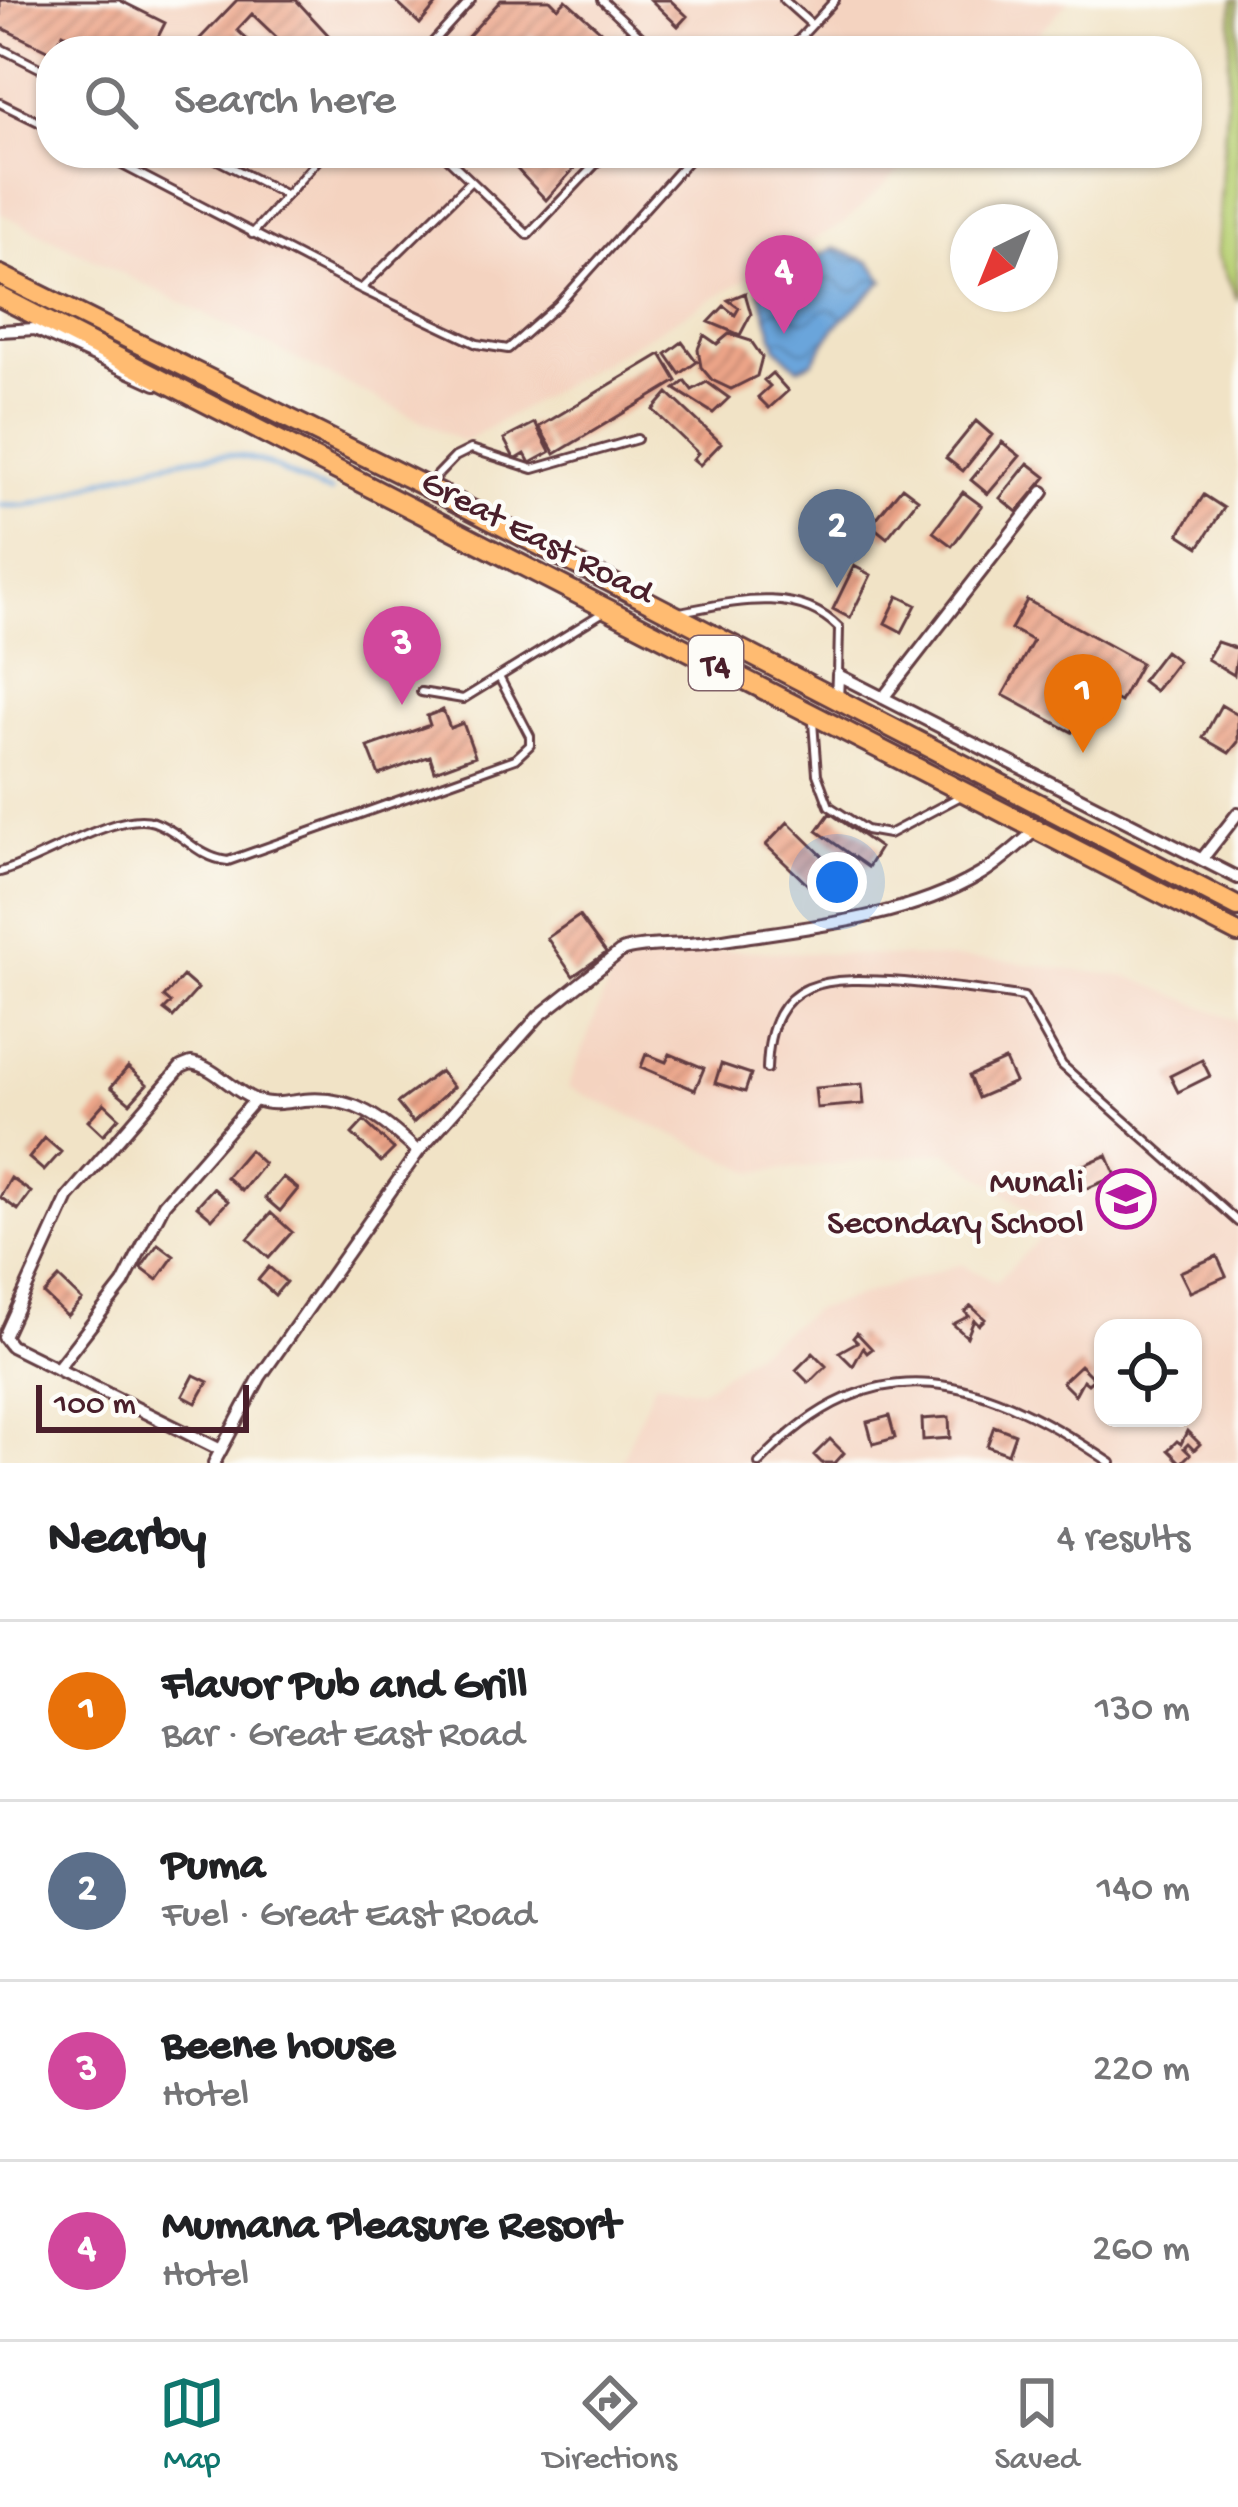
<!DOCTYPE html>
<meta charset="utf-8">
<style>
:root{--surface:#fff;--page:#f6f6f6;--text:#202124;--muted:#757577;--line:#e0e0e0;--accent:#0f766e}
body{margin:0;font-family:"Gochi Hand",sans-serif;background:var(--page);color:var(--text)}
.controls{position:absolute;right:36px;bottom:36px;display:grid;overflow:hidden;border-radius:24px;box-shadow:0 3px 9px #0004}
.controls button{width:108px;height:108px;display:grid;place-items:center;padding:0;border:0;border-bottom:3px solid var(--line);background:var(--surface);color:var(--text);font:60px sans-serif}
.compass{position:absolute;left:950px;top:204px;width:108px;height:108px;border-radius:50%;background:var(--surface);box-shadow:0 3px 9px #0004;rotate:223deg}
.scale{position:absolute;left:36px;bottom:30px;width:213px;box-sizing:border-box;padding-left:12px;border:6px solid #4a1f2b;border-top:0;font-size:33px;line-height:42px;white-space:nowrap;color:#4a1f2b;-webkit-text-stroke:9px #fdfcf7;paint-order:stroke}
.you{position:absolute;left:837px;top:882px;width:42px;height:42px;margin:-30px;border:9px solid #fff;border-radius:50%;background:#1a73e8;box-shadow:0 0 0 18px #1a73e833}
.badge{display:grid;place-items:center;width:78px;height:78px;border-radius:50%;background:var(--accent);color:#fff;font-size:39px;font-weight:700}
.pin{position:absolute;translate:-50% -99px;filter:drop-shadow(0 3px 6px #0008)}
.pin::after{content:'';position:absolute;top:63px;width:42px;height:36px;background:inherit;clip-path:polygon(0 0,100% 0,50% 100%)}
.list{margin:0;padding:0;list-style:none}
h2{display:flex;justify-content:space-between;align-items:center;height:156px;margin:0;padding:0 48px;font-size:51px}
h2 small{font-size:39px;font-weight:400;color:var(--muted)}
.list li{display:grid;grid-template-columns:78px 1fr auto;gap:36px;align-items:center;box-sizing:border-box;height:180px;padding:0 48px;border-top:3px solid var(--line)}
.list b{display:block;font-size:45px;white-space:nowrap}
.list p{margin:0;font-size:39px;white-space:nowrap;color:var(--muted)}
.list em{font-size:39px;font-style:normal;color:var(--muted)}
.icon{flex:none;width:66px;height:66px;fill:none;stroke:currentColor;stroke-width:2;stroke-linecap:round;stroke-linejoin:round}
.map{position:relative;flex:none;width:1238px;height:1463px;overflow:hidden}
.search{position:absolute;background:var(--surface);box-shadow:0 3px 9px #0004;left:36px;right:36px;top:36px;height:132px;display:flex;align-items:center;gap:30px;box-sizing:border-box;padding:0 42px;border-radius:48px;color:var(--muted);font-size:45px}
.sheet{height:876px;background:var(--surface)}
nav{display:flex;justify-content:space-around;align-items:center;box-sizing:border-box;height:168px;border-top:3px solid var(--line);background:var(--surface);font-size:33px;color:var(--muted)}
nav a{display:grid;justify-items:center;gap:6px}
nav .on{color:var(--accent)}
.map>svg:first-child{display:block}
.built{fill:#f4d3c0;fill-rule:evenodd}
.grass{fill:#b9d176;stroke:#827850;stroke-width:3}
.water{fill:url(#water-waves);stroke:#5a6283;stroke-width:3}
.lines{fill:none;stroke-linecap:round;stroke-linejoin:round}
.stream{stroke:#6ba5db;stroke-width:4.5}
.building{fill:url(#building-hatch)}
.service-casing{stroke:#633c42;stroke-width:12}
.minor-casing{stroke:#633c42;stroke-width:16}
.primary-casing{stroke:#633c42;stroke-width:24}
.service{stroke:#fff;stroke-width:6}
.minor{stroke:#fff;stroke-width:10}
.primary{stroke:#ffbb71;stroke-width:18}
.labels{text-anchor:middle;stroke-width:9;stroke-linejoin:round;paint-order:stroke}
.shield{fill:#fdfcf7;stroke:#806168;stroke-width:3}
.shield-label{font-size:33px;font-weight:bold;fill:#4a1f2b}
.street-label{font-size:36px;fill:#4a1f2b;stroke:#fdfcf7}
.poi-label{font-size:36px;fill:#4a1f2b;stroke:#fdfcf7;text-anchor:end}
</style>
<div class="map">
<svg width="1238" height="1463" viewBox="0 0 1238 1463">
<defs>
<pattern id="water-waves" width="16" height="10" patternUnits="userSpaceOnUse" patternTransform="scale(3)"><rect width="16" height="10" fill="#6ba5db"/><path d="M0 5q4-4 8 0t8 0" fill="none" stroke="#5a86b2"/></pattern>
<pattern id="building-hatch" width="6" height="6" patternUnits="userSpaceOnUse" patternTransform="scale(3)"><rect width="6" height="6" fill="#eca488"/><path d="M-1 1l2-2M0 6l6-6M5 7l2-2" fill="none" stroke="#c1856f"/></pattern>
</defs>
<rect width="100%" height="100%" fill="#fdfcf7"/>
<filter id="ink" filterUnits="userSpaceOnUse"><feTurbulence type="fractalNoise" baseFrequency=".00833" numOctaves="2"/><feDisplacementMap in="SourceGraphic" scale="24" xChannelSelector="R" yChannelSelector="G"/><feConvolveMatrix kernelMatrix="1 2 1 2 8 2 1 2 1" color-interpolation-filters="sRGB"/></filter>
<filter id="wash" filterUnits="userSpaceOnUse"><feTurbulence type="fractalNoise" baseFrequency=".004" numOctaves="4" result="noise"/><feDisplacementMap in="SourceGraphic" scale="48" xChannelSelector="R" yChannelSelector="G"/><feGaussianBlur stdDeviation="2.7" result="paint"/><feColorMatrix in="noise" values="0 0 0 0 0 0 0 0 0 0 0 0 0 0 0 0 0 1.4 0 .05"/><feComposite in="paint" operator="in"/></filter>
<g filter="url(#wash)">
<rect width="100%" height="100%" fill="#f1e3c6"/>
<!-- built -->
<path class="built" d="M0,0H1070L1021,51H51V153H919L843,223L464,442L0,213Z
M623,946L996,960L1130,977L1238,1021V1463H621L655,1381L701,1390L813,1310L961,1264L996,1282L1052,1226L947,1152L754,1172L568,1087ZM1103,1328H1193V1418H1103Z"/>
<!-- grass -->
<path class="grass" d="M1233,0H1238V301L1217,254Z"/>
<!-- water -->
<path class="water" d="M834,248L870,262L884,280L835,327L813,361L798,368L777,348L759,290Z"/>
<g class="lines">
<!-- stream -->
<path class="stream" d="M0,505C44,510 67,491 107,479C141,468 192,454 227,455C272,457 291,482 331,492"/>
</g>
<g id="blocks">
<!-- building -->
<path class="building" d="M0,0H119L165,23L151,51H99L63,33L54,51H49L0,27Z
M237,0H296L343,51H291L252,14L237,30L252,44L245,51H188Z
M394,0H440L420,24Z
M501,0H550L558,8L566,0L623,51H550L531,34L515,51H455Z
M651,0H670L687,16L678,26Z
M502,153H588L546,200Z
M745,293L751,314L740,335L709,322L724,306L735,315L739,308L728,300Z
M729,334L751,341L762,357L757,376L731,389L712,380L701,367L698,349L704,335L717,344Z
M682,342L697,362L680,374L666,354Z
M661,354L677,381L555,454L539,427Z
M772,373L788,391L769,408L758,397L770,386L764,380Z
M685,381L692,390L707,382L729,398L713,413L675,389Z
M668,393L721,443L700,465L693,459L698,453L653,410Z
M976,421L992,435L963,471L946,458Z
M535,423L550,452L530,463L525,454L515,460L504,439Z
M1002,442L1020,456L988,494L971,480Z
M1028,463L1046,477L1017,512L1000,498Z
M902,487L918,499L887,538L871,525Z
M963,492L982,506L952,546L933,532Z
M1204,495L1224,508L1199,547L1179,534Z
M854,566L871,575L850,618L833,609Z
M898,596L916,605L902,632L885,623Z
M1027,600L1141,663L1120,702L1096,689L1072,732L1003,695L1033,641L1011,629Z
M1217,642L1238,649L1234,675L1207,659Z
M1165,651L1178,661L1155,691L1142,681Z
M1221,705L1238,715V742L1229,753L1203,738Z
M443,710L450,728L463,723L475,756L435,771L430,756L379,775L368,747L430,725L427,716Z
M830,813L880,848L868,867L817,831Z
M788,822L852,885L831,907L766,845Z
M579,916L606,953L573,976L547,938Z
M183,976L198,989L173,1017L164,1010L171,1003L164,997Z
M646,1054L666,1062L670,1054L704,1068L695,1090L641,1067Z
M1005,1060L1015,1082L978,1098L969,1076Z
M1202,1060L1210,1076L1178,1092L1170,1076Z
M721,1064L751,1074L745,1092L715,1083Z
M128,1067L147,1084L130,1103L111,1087Z
M440,1071L453,1087L413,1123L397,1103Z
M862,1084L864,1104L817,1108L815,1088Z
M104,1103L119,1117L103,1135L88,1121Z
M364,1121L394,1149L381,1162L352,1134Z
M45,1138L61,1152L44,1171L29,1158Z
M249,1150L264,1164L242,1191L226,1177Z
M1107,1155L1116,1176L1081,1191L1072,1170Z
M283,1177L298,1189L280,1211L265,1198Z
M11,1178L31,1192L18,1210L0,1197Z
M213,1188L228,1201L212,1219L197,1206Z
M271,1213L292,1232L269,1258L248,1239Z
M158,1244L174,1256L157,1280L141,1268Z
M1217,1256L1226,1276L1190,1292L1180,1272Z
M269,1267L286,1282L275,1295L258,1280Z
M59,1278L82,1300L67,1316L44,1294Z
M971,1306L985,1319L979,1325L974,1320L967,1337L953,1324L969,1316L965,1312Z
M857,1333L872,1349L867,1353L863,1348L853,1366L839,1352L857,1342L853,1338Z
M813,1353L826,1366L809,1383L796,1370Z
M1080,1365L1094,1379L1088,1384L1083,1380L1075,1395L1062,1382Z
M194,1375L208,1382L196,1403L183,1396Z
M889,1416L895,1438L873,1444L867,1422Z
M949,1417L950,1438L923,1440L922,1419Z
M994,1426L1015,1434L1008,1454L987,1446Z
M1187,1431L1200,1444L1194,1450L1188,1444L1184,1448L1190,1454L1181,1463L1168,1450L1177,1441L1181,1444Z
M830,1439L844,1453L835,1463H822L814,1455Z"/>
</g>
</g>
<g filter="url(#ink)">
<use href="#blocks" fill-opacity="0" stroke="#633c42" stroke-width="3"/>
<g class="lines">
<!-- service casing -->
<g class="service-casing">
<path id="service" d="M602,0L656,51
M784,0L812,25
M0,48L51,74
M425,51L471,0
M788,51L835,0
M0,103L51,128
M99,153L361,289L477,344L508,349L558,305L695,153
M204,153L286,195
M442,153L528,235L606,153
M252,234L324,153
M362,288L471,181
M429,484L455,457L471,449L533,469L637,439
M680,612C734,602 797,585 839,628L838,674
M421,692L463,699L602,613
M813,722L817,774L829,806L866,830L889,834L959,797
M0,872C39,862 118,809 154,822C183,832 196,857 228,861L515,759L530,745V736L499,677
M767,1069C770,974 828,977 904,982C944,986 984,990 1024,997L1062,1065L1238,1222
M759,1463C876,1337 985,1378 1111,1463"/>
</g>
<!-- minor casing -->
<g class="minor-casing">
<path id="minor" d="M0,331L35,329L156,384
M883,698L1043,492
M837,700L838,675L1238,878
M1202,859L1238,813
M57,1369L123,1284L164,1204L255,1100
M221,1450L11,1346L4,1337L68,1197L181,1067L191,1063C216,1067 233,1092 256,1100C272,1106 288,1102 303,1100C354,1095 383,1119 418,1152
M214,1463L260,1377L418,1152L539,1016L620,952C636,943 687,946 710,942C798,928 901,921 979,875C1000,863 1019,844 1037,829"/>
</g>
<!-- primary casing -->
<g class="primary-casing">
<path id="primary" d="M0,275L427,487L1238,907
M0,297L1238,933"/>
</g>
<!-- service -->
<use href="#service" class="service"/>
<!-- minor -->
<use href="#minor" class="minor"/>
<!-- primary -->
<use href="#primary" class="primary"/>
</g>
</g>
<!-- icons -->
<defs>
<g id="school-ring" transform="scale(3)"><circle r="9.5" fill="#fdfcf7" stroke="#b5179e" stroke-width="1.5"/><path d="M0-5L7-2L0 1L-7-2ZM-4 1L0 2.5L4 1V4Q0 6-4 4Z" fill="#b5179e"/></g>
</defs>
<g fill-rule="evenodd">
<use href="#school-ring" x="1126" y="1199"/>
</g>
<g class="labels">
<!-- shield labels -->
<rect class="shield" x="689" y="636" width="54" height="54" rx="9"/>
<g class="shield-label">
<text x="716" y="675">T4</text>
</g>
<!-- street labels -->
<g class="street-label">
<text transform="translate(539 534) rotate(27)" y="13">Great East Road</text>
</g>
<!-- poi labels -->
<g class="poi-label">
<text x="1084" y="1191">Munali<tspan x="1084" dy="41">Secondary School</tspan></text>
</g>
</g>
</svg>
<div class="controls">
<button><svg class="icon" aria-label="locate" viewBox="0 0 24 24"><circle cx="12" cy="12" r="6"/><path d="M12 2v4M12 18v4M2 12h4M18 12h4"/></svg></button>
</div>
<svg class="compass" viewBox="-18 -18 36 36"><path d="M0-13l5 13h-10z" fill="#e53935"/><path d="M0 13l5-13h-10z" fill="#757577"/></svg>
<div class="scale">100 m</div>
<div class="you"></div>
<div class="pin badge" style="left:1083px;top:753px;background:#e8710a">1</div>
<div class="pin badge" style="left:837px;top:588px;background:#5c6f8a">2</div>
<div class="pin badge" style="left:402px;top:705px;background:#d1479c">3</div>
<div class="pin badge" style="left:784px;top:334px;background:#d1479c">4</div>
<div class="search"><svg class="icon" aria-label="search" viewBox="0 0 24 24"><circle cx="10" cy="10" r="6"/><path d="M15 15l6 6"/></svg>Search here</div>
</div>
<section class="sheet">
<h2>Nearby<small>4 results</small></h2>
<ul class="list">
<li><span class="badge" style="background:#e8710a">1</span><div><b>Flavor Pub and Grill</b><p>Bar · Great East Road</p></div><em>130 m</em></li>
<li><span class="badge" style="background:#5c6f8a">2</span><div><b>Puma</b><p>Fuel · Great East Road</p></div><em>140 m</em></li>
<li><span class="badge" style="background:#d1479c">3</span><div><b>Beene house</b><p>Hotel</p></div><em>220 m</em></li>
<li><span class="badge" style="background:#d1479c">4</span><div><b>Mumana Pleasure Resort</b><p>Hotel</p></div><em>260 m</em></li>
</ul>
</section>
<nav>
<a class="on"><svg class="icon" aria-label="map" viewBox="0 0 24 24"><path d="M3 6l6-2 6 2 6-2v14l-6 2-6-2-6 2zM9 4v14M15 6v14"/></svg>Map</a>
<a><svg class="icon" aria-label="directions" viewBox="0 0 24 24"><path d="M12 3l9 9-9 9-9-9zM9 14v-3h6M13 9l2 2-2 2"/></svg>Directions</a>
<a><svg class="icon" aria-label="saved" viewBox="0 0 24 24"><path d="M7 4h10v16l-5-4-5 4z"/></svg>Saved</a>
</nav>
